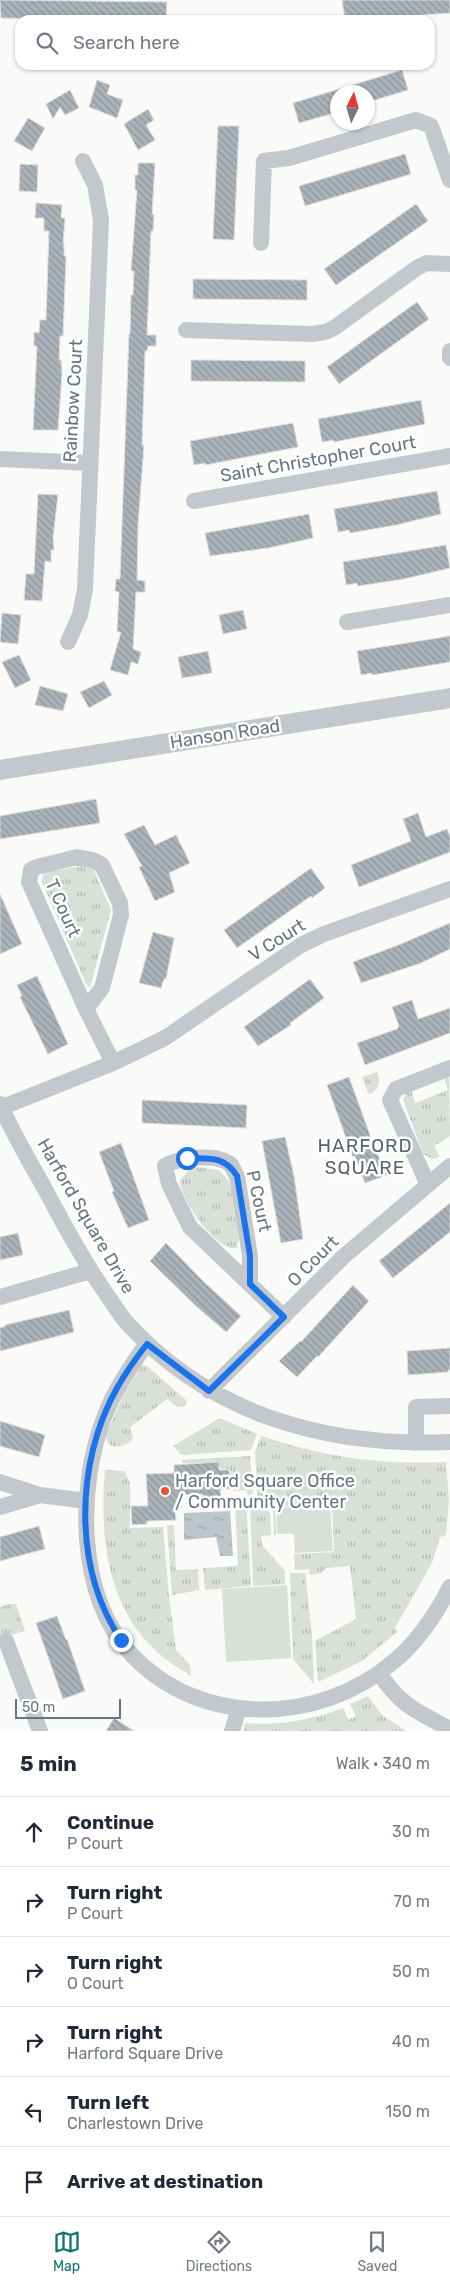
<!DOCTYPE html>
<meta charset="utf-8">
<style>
:root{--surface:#fff;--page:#f6f6f7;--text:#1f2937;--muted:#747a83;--line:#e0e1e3;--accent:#0f766e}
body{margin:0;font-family:Rubik,sans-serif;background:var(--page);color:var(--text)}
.compass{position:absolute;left:330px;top:85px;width:45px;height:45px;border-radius:50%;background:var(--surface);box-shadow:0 1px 4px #0004;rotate:5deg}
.scale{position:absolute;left:15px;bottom:12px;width:106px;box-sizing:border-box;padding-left:5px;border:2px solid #657683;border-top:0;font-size:14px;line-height:18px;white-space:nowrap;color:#657683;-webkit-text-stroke:4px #fff;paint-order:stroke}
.stop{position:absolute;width:15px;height:15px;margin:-11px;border:4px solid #1a73e8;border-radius:50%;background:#fff}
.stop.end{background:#1a73e8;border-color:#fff;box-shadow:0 1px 5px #0008}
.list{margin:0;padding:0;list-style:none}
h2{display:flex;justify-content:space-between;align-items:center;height:65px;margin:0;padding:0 20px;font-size:21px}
h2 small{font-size:16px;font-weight:400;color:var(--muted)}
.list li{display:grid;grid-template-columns:32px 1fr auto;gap:15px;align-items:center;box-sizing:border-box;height:70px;padding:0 20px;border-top:1px solid var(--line)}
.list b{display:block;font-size:19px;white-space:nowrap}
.list p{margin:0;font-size:16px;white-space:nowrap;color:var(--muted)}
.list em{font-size:16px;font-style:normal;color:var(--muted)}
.icon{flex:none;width:28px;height:28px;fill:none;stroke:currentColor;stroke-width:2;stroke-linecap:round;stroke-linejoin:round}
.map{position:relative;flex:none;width:450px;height:1731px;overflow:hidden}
.search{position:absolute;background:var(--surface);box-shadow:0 1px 4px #0004;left:15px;right:15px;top:15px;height:55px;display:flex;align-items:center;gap:12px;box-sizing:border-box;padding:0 18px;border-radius:15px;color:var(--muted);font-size:19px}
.sheet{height:485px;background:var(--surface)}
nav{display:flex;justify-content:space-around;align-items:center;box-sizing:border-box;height:70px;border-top:1px solid var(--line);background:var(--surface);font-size:14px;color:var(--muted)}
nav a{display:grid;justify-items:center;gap:2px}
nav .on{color:var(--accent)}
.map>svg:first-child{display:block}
.grass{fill:url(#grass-tufts)}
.green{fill:#dadfd7}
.water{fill:url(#water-ripples)}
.building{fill:url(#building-back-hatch);stroke:#dcdcda}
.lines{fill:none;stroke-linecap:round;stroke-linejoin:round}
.minor{stroke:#c3c8cc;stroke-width:16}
.tertiary{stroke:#c3c8cc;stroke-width:20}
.route{stroke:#1a73e8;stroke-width:6}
.poi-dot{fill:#e4572e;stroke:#fff;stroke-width:2}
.labels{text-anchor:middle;stroke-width:5;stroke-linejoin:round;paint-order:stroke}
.street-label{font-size:18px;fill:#657683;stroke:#fff}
.poi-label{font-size:18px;fill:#657683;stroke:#fff;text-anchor:start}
.neighbourhood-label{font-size:19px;letter-spacing:1px;fill:#57646e;stroke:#fff}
</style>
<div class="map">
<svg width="450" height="1731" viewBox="0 0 450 1731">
<defs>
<pattern id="grass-tufts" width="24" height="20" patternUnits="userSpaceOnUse" patternTransform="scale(1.25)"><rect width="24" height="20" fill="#dadfd7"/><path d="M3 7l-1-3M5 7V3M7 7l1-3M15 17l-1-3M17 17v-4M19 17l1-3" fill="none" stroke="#b4b9b4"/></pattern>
<pattern id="water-ripples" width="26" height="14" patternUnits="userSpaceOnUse" patternTransform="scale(1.25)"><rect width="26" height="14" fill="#bbc7cb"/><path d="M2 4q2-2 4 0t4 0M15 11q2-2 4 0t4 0" fill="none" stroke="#9ca6aa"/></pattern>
<pattern id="building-back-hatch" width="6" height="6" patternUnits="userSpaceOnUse" patternTransform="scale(1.25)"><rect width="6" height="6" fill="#aab3b9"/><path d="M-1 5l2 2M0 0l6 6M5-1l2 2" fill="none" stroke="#8e969c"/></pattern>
</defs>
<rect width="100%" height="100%" fill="#fafaf8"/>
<!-- grass -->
<path class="grass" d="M87,865L94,870L111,910L90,988L86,984L42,882L43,875L49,872Z
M377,1072C381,1083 379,1089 369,1095L362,1077Z
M449,1077L450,1136L434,1146L440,1157L432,1159L423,1154L403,1099L408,1090H411L415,1103L448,1090L444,1078Z
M197,1167L219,1170L229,1181L233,1199L239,1235L237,1248C217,1253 179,1197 180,1180L190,1169Z
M142,1365L147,1366L187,1401L185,1406L177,1407L167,1399L130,1427L133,1437L132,1441C122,1447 108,1452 106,1435L124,1393Z
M220,1418L257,1434L251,1450L181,1455L173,1446Z
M261,1436C325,1457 378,1465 446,1462L449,1501L446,1535L440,1537L432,1563L395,1628L397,1632L362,1661L318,1682L315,1641L356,1619L350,1566L326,1568L321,1573L310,1575L309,1569L295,1570L294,1554L334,1552L332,1504L275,1507L276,1535H274L273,1509L258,1503L255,1452Z
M250,1456L253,1493L248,1496L247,1490L234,1491L230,1469H220L219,1462L182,1463V1460Z
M105,1470L125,1471L130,1484V1528L163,1527L169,1597L176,1650L190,1665L191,1676C177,1667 162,1658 151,1646C105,1599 100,1532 105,1470Z
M235,1501H246L251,1586L205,1590L203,1568L238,1566Z
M250,1503L270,1512L271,1535L261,1536L262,1545L285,1571V1584L253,1586Z
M167,1525H174L176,1570L198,1569L199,1590L172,1595Z
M290,1573H305L312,1634L314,1684L293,1659Z
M9,1604H16L25,1631L0,1638V1607Z
M368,1696L382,1715L406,1731H243L245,1723C278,1726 312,1720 343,1708L348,1720L356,1716L350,1704Z"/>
<!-- green -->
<path class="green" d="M330,1505L333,1551L295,1553L294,1534H277L276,1508Z
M287,1585L291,1658L226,1662L222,1589Z"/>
<!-- water -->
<path class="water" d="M230,1511L233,1556H220L216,1537L184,1540V1513Z"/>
<!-- building -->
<path class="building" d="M0,0L167,2L166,20L1,18Z
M342,0H450V13L409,16L410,19L399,20H345Z
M402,70L408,90L368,102V92H338V112L299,123L293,103Z
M97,80L110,85L107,94L123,100L117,118L89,107Z
M70,90L79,108L65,115L60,107L53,119L46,104Z
M148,109L154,120L146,125L155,140L138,150L124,124Z
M28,118L45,128L32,151L14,141Z
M218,126H239L234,240L213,239Z
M405,154L411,174L305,206L299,186Z
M138,163H155L152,214L154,215L153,231H151L147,335H156V346H148L147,351H145L142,445H144L138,525L137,580L145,581V592H136L133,649L141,652L138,664L131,662L128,675L110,670L121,632H117L119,592L115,591L116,579H120L129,334H130L131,295H133L134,271H131L137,190H135V175H138Z
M20,164L38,165L37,192L19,191Z
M36,203L62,205L61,218H65L63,244H64V256H66L63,336H60L59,360H61L62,373L58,430H33L37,346H34V332L39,333L40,320H46L49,231H44V218H35Z
M416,204L428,221L336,285L324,269Z
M193,279L307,280V300L193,299Z
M417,302L429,319L339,384L327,367Z
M191,360L305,361V382L191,381Z
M421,400L425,424L334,442V440L322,442L318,419Z
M293,423L298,447L205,465V463L194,465L190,441Z
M437,491L441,514L396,525L350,533L349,530L338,532L334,509Z
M38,494L58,495L53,537L54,550H51V562L45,561L42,601L24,600L26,574H34Z
M309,514L313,538L268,548L210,556L205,533Z
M446,545L450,568L404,579L358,586L357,583L346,585L343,562Z
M243,610L247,629L223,634L219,615Z
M2,613L21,615L18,644L0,642Z
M450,636V662L372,675V673L361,675L357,651Z
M208,651L212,673L182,678L178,657Z
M19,655L31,680L15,688L2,662Z
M104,681L112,695L89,708L80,692Z
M40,686L68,694L63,711L35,705Z
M96,799L100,823L0,839V816Z
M418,813L426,837L447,829L450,836V852L359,887L351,865L411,841L403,819Z
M144,825L155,845L176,835L190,863L169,873L175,892L155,901L139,867L142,866L124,834Z
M311,868L325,888L312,898L311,896L237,948L224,930Z
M0,894L22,944L0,954Z
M450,923V949L421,963L361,983L353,962L401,944Z
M153,932L174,938L166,979H164L161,988L139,983Z
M37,976L68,1044L48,1054L20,997L22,996L17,985Z
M310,979L324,998L290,1023L291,1025L258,1046L244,1027Z
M412,1000L418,1019L450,1008V1033L365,1065L357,1043L397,1029L399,1026L392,1007Z
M349,1077L375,1149L387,1175L365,1183L355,1156L353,1157L327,1085Z
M142,1100L247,1105L246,1128L142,1123Z
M285,1137L294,1176L303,1239L281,1243L262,1141Z
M121,1143L149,1220L128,1228L112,1192L114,1191L99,1152Z
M450,1203V1232L393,1278L379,1261Z
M18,1233L23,1255L0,1260V1237Z
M166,1243L203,1281L241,1316L226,1332L196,1306L150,1261Z
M353,1285L369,1301L318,1357L317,1356L297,1377L279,1361L300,1341L301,1342Z
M69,1310L74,1332L0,1351V1328L6,1326L5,1325Z
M450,1348V1370H448V1372L408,1375L407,1351Z
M0,1421L45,1435L39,1457L0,1446Z
M219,1462V1470H229L230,1489H220L221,1496L203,1498V1494L181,1495V1508H175L176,1520L147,1521V1524L132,1525L131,1506H148L146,1474L174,1473V1465Z
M39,1526L45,1549L0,1561V1537Z
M57,1616L66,1640L67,1639L85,1691L63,1699L36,1623Z
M114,1718L134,1731H106Z"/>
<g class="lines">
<!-- minor -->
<path class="minor" d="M261,243L264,161L289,158L416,120L431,126L450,180
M186,330L312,334L325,332L334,328L418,267L427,263L450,264
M450,358V351
M0,459L90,463
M194,501L450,456
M347,622L450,605
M68,642L80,615L85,589L101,220L95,185L83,161
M86,1009L102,988L121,915L120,903L102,865L93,860L77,857L37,867L31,870L29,882L86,1009L113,1063
M0,1104C13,1134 30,1162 46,1191C65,1227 84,1262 107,1295C114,1305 120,1315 127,1323C212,1416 328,1447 450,1442
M0,1108L113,1063L165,1038L301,945L324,934L450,889
M428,1185L390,1100L396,1089L450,1068
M250,1284V1256L237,1176C235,1173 233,1168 231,1165C218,1153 179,1157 165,1166L169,1184L190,1227L284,1317
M0,1297L90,1271
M147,1343C131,1366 115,1389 105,1415C77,1486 76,1596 132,1655C201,1728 319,1725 393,1662C417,1643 436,1614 450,1587
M209,1391L343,1257L450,1166
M416,1443V1407L450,1406
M0,1482L40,1495L86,1501
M0,1507L40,1495
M6,1641L40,1731
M379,1673C401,1706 416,1711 450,1729
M232,1731L239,1708"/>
<!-- tertiary -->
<path class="tertiary" d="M0,770L450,698"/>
</g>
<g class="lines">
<!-- route -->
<path class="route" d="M121,1640C73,1568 75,1463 117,1388C126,1372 136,1358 147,1344L209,1391L284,1317L250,1284V1256L237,1176C224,1155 209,1159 187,1158"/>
</g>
<!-- markers -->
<circle class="poi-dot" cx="165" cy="1491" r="5"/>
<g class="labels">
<!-- street labels -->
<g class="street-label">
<text transform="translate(73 401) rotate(-87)" y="6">Rainbow Court</text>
<text transform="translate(318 459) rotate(-10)" y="6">Saint Christopher Court</text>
<text transform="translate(225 734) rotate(-9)" y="6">Hanson Road</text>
<text transform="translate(63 908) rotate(66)" y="6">T Court</text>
<text transform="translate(277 940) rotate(-32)" y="6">V Court</text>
<text transform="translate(259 1201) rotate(78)" y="6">P Court</text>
<text transform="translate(86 1216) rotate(60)" y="6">Harford Square Drive</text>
<text transform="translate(313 1261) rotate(-45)" y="6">O Court</text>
</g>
<!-- poi labels -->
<g class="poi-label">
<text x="175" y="1487">Harford Square Office<tspan x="175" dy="21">/ Community Center</tspan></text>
</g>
<!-- neighbourhood labels -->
<g class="neighbourhood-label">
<text x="365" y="1152">HARFORD<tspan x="365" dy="22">SQUARE</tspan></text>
</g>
</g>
</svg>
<svg class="compass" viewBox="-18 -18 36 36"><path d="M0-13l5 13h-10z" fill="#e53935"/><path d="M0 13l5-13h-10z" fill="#747a83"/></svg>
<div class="scale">50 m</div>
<div class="stop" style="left:187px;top:1158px"></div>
<div class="stop end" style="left:121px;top:1640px"></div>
<div class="search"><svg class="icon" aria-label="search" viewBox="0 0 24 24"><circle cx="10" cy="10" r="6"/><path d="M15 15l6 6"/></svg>Search here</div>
</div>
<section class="sheet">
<h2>5 min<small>Walk · 340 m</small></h2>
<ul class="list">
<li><svg class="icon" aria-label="ahead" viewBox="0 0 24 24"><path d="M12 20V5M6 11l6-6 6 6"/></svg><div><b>Continue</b><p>P Court</p></div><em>30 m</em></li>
<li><svg class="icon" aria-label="right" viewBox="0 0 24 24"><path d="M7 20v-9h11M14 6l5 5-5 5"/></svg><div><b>Turn right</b><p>P Court</p></div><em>70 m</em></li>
<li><svg class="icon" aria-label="right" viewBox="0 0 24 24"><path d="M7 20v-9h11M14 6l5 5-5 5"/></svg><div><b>Turn right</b><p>O Court</p></div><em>50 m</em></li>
<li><svg class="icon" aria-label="right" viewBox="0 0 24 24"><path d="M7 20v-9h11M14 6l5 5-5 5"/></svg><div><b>Turn right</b><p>Harford Square Drive</p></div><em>40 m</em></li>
<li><svg class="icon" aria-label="left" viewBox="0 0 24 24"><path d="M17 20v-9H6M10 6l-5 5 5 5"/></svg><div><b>Turn left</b><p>Charlestown Drive</p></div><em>150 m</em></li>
<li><svg class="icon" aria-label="arrive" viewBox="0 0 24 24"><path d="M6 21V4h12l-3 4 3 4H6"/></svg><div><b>Arrive at destination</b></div></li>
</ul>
</section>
<nav>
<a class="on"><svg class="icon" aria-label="map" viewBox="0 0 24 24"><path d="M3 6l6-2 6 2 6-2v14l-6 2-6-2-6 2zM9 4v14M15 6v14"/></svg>Map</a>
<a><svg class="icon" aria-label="directions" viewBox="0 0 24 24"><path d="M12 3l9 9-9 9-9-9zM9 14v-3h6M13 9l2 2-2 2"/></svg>Directions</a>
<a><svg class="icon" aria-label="saved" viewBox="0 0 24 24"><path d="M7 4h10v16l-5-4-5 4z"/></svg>Saved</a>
</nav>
